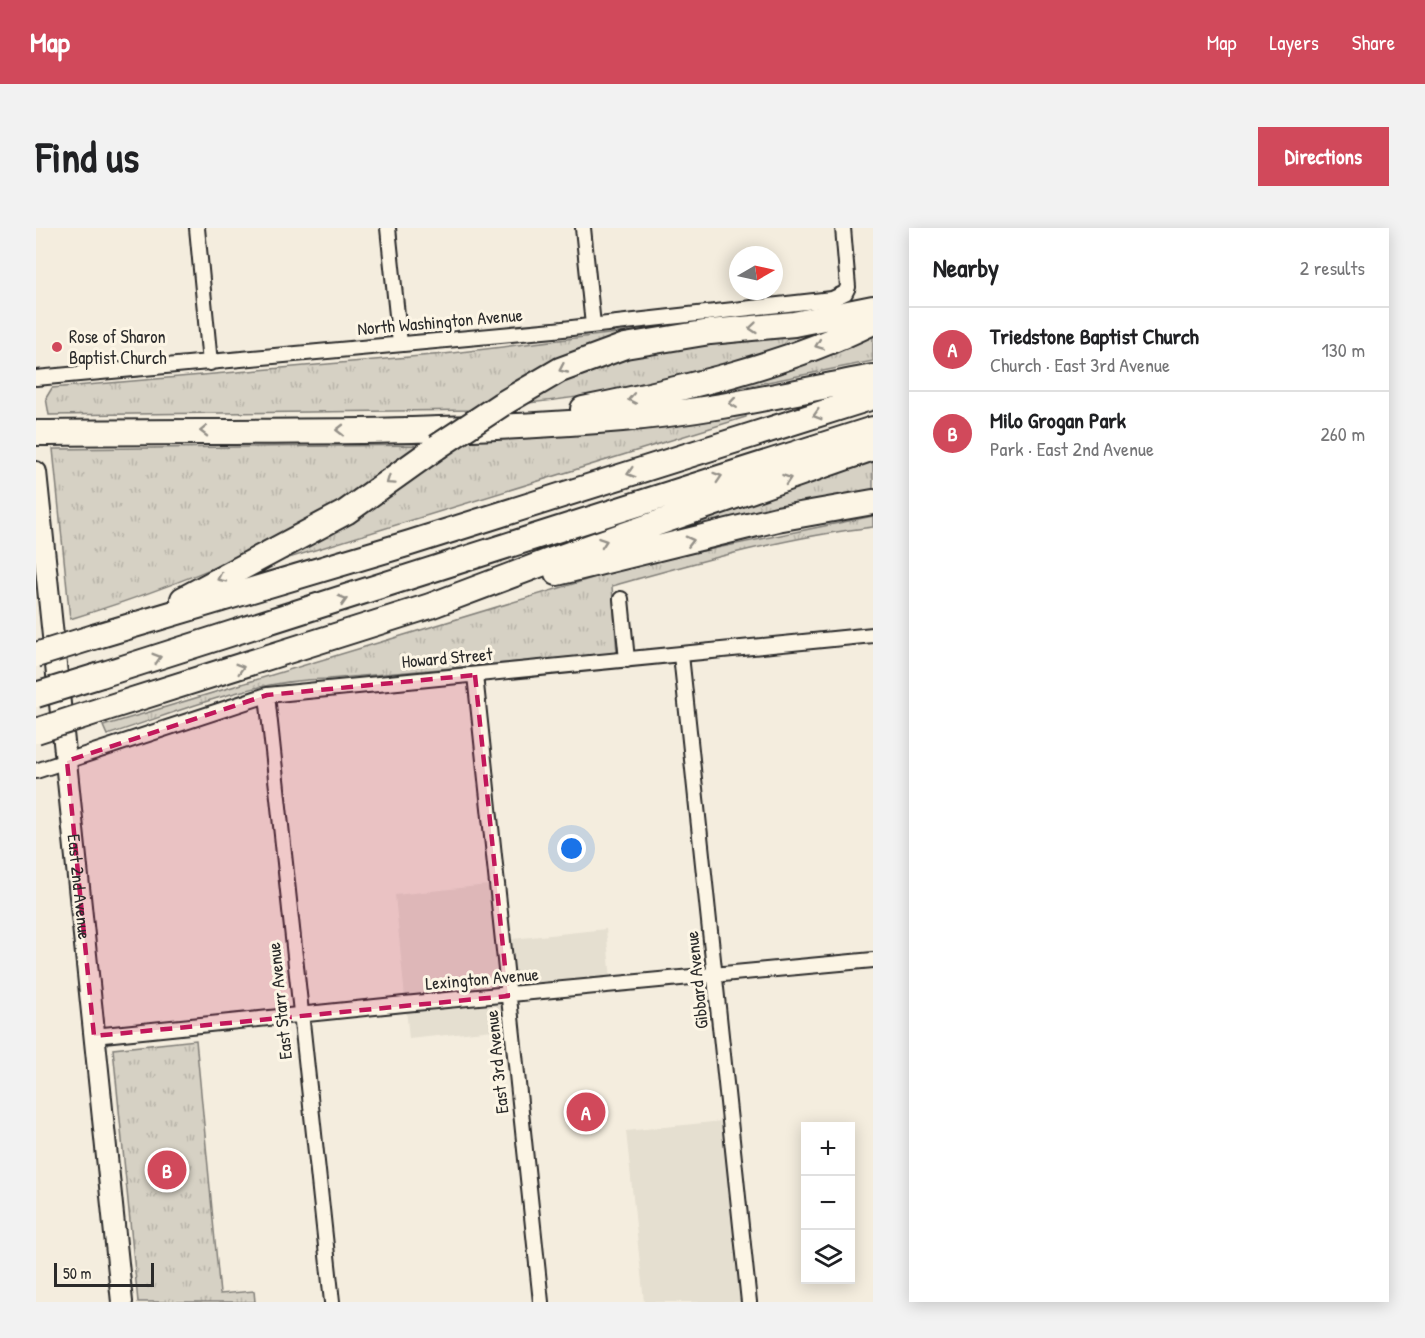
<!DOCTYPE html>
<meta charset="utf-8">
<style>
:root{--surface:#fff;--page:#f2f2f2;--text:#202124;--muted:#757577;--line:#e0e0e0;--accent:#d1495b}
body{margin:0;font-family:"Patrick Hand",sans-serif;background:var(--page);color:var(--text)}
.controls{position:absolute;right:18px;bottom:18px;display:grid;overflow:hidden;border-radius:0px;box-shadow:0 3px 15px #0003}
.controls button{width:54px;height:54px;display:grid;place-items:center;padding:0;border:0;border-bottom:2px solid var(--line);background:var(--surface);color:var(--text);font:30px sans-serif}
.compass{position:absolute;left:693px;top:18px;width:54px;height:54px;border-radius:50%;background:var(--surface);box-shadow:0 3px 15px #0003;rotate:81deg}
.scale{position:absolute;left:18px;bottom:15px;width:100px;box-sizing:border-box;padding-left:6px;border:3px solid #2b2b2b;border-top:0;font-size:16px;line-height:21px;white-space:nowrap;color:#2b2b2b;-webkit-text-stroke:4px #fcf5e5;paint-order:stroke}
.you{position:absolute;left:536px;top:621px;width:21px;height:21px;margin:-15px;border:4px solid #fff;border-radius:50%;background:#1a73e8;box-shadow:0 0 0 9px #1a73e833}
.badge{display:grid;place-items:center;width:39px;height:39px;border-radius:50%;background:var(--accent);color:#fff;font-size:20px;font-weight:700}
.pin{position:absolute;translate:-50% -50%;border:3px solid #fff;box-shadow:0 2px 6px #0006}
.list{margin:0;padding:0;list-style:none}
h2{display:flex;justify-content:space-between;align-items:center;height:78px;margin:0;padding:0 24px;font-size:26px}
h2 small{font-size:20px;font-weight:400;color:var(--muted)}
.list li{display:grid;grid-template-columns:39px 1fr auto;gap:18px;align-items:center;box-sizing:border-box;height:84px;padding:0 24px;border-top:2px solid var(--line)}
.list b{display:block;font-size:22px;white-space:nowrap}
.list p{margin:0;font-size:20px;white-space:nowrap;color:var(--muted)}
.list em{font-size:20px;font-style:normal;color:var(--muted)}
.icon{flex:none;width:33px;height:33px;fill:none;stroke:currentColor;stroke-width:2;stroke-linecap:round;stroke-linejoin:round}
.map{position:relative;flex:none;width:837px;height:1074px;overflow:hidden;border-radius:0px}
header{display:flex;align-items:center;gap:36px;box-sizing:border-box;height:84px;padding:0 30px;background:var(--accent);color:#fff}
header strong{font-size:28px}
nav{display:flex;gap:33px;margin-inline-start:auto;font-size:21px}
.intro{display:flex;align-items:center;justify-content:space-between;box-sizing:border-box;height:144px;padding:0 36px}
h1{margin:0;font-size:42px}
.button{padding:15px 27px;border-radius:0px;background:var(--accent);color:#fff;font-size:21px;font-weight:700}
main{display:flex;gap:36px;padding:0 36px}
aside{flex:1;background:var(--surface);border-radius:0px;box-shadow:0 3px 15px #0003}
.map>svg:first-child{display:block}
.built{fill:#e5dfd0}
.grass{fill:url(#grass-tufts);stroke:#807e78;stroke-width:1.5}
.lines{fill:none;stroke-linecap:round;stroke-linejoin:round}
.street-casing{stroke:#2b2b2b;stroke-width:18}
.secondary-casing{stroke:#2b2b2b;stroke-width:24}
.highway-casing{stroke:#2b2b2b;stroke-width:28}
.street{stroke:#fcf5e5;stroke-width:14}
.secondary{stroke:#fcf5e5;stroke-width:20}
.highway{stroke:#fcf5e5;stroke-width:24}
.highway-bridge-casing{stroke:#2b2b2b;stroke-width:28;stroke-linecap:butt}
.highway-bridge{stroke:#fcf5e5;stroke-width:24}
.oneway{stroke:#949088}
.marked{fill:#c2185b;fill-opacity:0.2;stroke:#c2185b;stroke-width:4.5;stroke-dasharray:12 8;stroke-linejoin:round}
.poi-dot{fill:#d1495b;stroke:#fcf5e5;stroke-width:2}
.labels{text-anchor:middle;stroke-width:6;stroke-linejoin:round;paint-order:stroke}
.street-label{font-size:18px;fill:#2b2b2b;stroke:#fcf5e5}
.poi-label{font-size:18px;fill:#2b2b2b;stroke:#fcf5e5;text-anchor:start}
</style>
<header>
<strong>Map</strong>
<nav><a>Map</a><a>Layers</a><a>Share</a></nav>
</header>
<div class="intro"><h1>Find us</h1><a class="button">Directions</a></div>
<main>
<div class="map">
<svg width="837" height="1074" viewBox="0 0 837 1074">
<defs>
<pattern id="grass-tufts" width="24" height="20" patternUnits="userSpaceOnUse" patternTransform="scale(1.5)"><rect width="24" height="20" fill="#d6d1c4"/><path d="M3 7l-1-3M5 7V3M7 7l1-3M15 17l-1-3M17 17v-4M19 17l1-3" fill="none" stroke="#b8b4a9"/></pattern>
</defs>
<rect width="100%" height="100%" fill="#f4edde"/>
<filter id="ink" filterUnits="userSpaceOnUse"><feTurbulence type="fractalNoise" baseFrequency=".0167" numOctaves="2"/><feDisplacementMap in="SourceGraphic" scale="12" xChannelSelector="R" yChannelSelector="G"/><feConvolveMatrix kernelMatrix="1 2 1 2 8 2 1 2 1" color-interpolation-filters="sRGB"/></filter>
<g filter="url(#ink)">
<!-- built -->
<path class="built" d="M461,656L467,712L570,701L576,761L474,772L476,800L373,811L359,667Z
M696,892L712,1074H608L590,903Z"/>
<!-- grass -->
<path class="grass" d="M762,101L797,102C696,139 591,166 483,176L494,168L575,131Z
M606,102C544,122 494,142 442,182L13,187L10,170L16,160L408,126Z
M837,102V133L682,164L680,161Z
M710,185V189L250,331L247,328L426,212L569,204Z
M389,217C351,243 312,272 271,295C196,336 116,366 34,391L17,221Z
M837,233V264L574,321Z
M837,288V299C749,309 662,334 576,358L581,425L293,451C216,451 143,484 71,507L67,498L603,336Z
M160,812L184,1066L218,1063L219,1074H102L77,821Z"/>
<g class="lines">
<!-- street casing -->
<g class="street-casing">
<path id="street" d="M161,0L174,135
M352,0L364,116
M547,0L557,97
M0,150L518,102L796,71L809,65L812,59L807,0
M585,371L591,432
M645,427L713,1074
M439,447L505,1074
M231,467L296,1074
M0,543L231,467L837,407
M58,808L368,776L837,732"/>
</g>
<!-- secondary casing -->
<g class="secondary-casing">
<g id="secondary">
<path id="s1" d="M0,244L86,1074"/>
</g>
</g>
<!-- highway casing -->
<g class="highway-casing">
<path id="highway" d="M466,176L524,142L589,118L674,104L758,96L837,80
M547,181C646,161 746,139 837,94
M0,205C195,202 392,208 586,191C670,184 754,165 837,149
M521,345L741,291L837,274
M147,371L310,284L401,219
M61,408L374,315L837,169
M65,447L837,201
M68,481L394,378L516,332L837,220"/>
</g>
<!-- street -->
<use href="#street" class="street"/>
<!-- secondary -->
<use href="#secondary" class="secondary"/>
<!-- highway -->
<use href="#highway" class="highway"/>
<!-- highway-bridge casing -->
<g class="highway-bridge-casing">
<path id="highway-bridge" d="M401,219L466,176
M0,427L61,408
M0,467L65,447
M0,503L68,481"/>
</g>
<!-- highway-bridge -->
<use href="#highway-bridge" class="highway-bridge"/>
</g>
<!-- one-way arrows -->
<defs><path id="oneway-chevron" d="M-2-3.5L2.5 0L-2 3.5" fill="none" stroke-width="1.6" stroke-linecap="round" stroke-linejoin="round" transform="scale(1.5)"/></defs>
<g class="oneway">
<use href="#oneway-chevron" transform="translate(717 100) rotate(175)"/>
<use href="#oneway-chevron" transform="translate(783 117) rotate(159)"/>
<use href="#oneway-chevron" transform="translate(527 141) rotate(155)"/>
<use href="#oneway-chevron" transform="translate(596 171) rotate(169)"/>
<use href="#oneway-chevron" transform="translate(697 175) rotate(172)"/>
<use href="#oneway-chevron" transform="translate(781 187) rotate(163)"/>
<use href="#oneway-chevron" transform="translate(304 202) rotate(180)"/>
<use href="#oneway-chevron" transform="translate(168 203) rotate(179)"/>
<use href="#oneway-chevron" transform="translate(595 245) rotate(163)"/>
<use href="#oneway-chevron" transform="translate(682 249) rotate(-18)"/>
<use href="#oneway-chevron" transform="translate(751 251) rotate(-19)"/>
<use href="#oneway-chevron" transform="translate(354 253) rotate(145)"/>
<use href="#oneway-chevron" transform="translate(654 313) rotate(-14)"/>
<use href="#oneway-chevron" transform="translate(567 314) rotate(-19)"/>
<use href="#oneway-chevron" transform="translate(185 350) rotate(154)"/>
<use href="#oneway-chevron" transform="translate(307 372) rotate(-17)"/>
<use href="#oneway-chevron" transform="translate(121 430) rotate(-17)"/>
<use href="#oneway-chevron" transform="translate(204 440) rotate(-17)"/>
</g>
</g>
<!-- marked area -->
<path class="marked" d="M439,447L472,768L58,808L31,533L231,467Z"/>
<!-- markers -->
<circle class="poi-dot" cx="21" cy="119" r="6"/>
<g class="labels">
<!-- street labels -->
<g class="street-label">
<text transform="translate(404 94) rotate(-5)" y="6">North Washington Avenue</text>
<text transform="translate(411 430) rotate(-5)" y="6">Howard Street</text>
<text dy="6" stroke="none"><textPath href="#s1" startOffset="417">East 2nd Avenue</textPath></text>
<text transform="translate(446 751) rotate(-5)" y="6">Lexington Avenue</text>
<text transform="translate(661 752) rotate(-96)" y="6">Gibbard Avenue</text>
<text transform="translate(244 773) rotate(-96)" y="6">East Starr Avenue</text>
<text transform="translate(461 834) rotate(-96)" y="6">East 3rd Avenue</text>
</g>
<!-- poi labels -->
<g class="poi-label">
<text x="33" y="115">Rose of Sharon<tspan x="33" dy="21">Baptist Church</tspan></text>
</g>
</g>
</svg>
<div class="controls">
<button>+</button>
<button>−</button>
<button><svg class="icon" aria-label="layers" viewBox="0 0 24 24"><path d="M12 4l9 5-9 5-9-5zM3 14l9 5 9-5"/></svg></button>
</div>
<svg class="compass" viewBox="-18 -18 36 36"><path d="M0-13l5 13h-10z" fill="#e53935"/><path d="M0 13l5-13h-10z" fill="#757577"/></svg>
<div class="scale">50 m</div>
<div class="you"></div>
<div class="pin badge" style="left:550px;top:884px">A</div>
<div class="pin badge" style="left:131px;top:942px">B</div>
</div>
<aside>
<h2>Nearby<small>2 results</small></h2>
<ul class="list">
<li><span class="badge">A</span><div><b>Triedstone Baptist Church</b><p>Church · East 3rd Avenue</p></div><em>130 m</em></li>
<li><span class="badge">B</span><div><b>Milo Grogan Park</b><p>Park · East 2nd Avenue</p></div><em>260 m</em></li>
</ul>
</aside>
</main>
